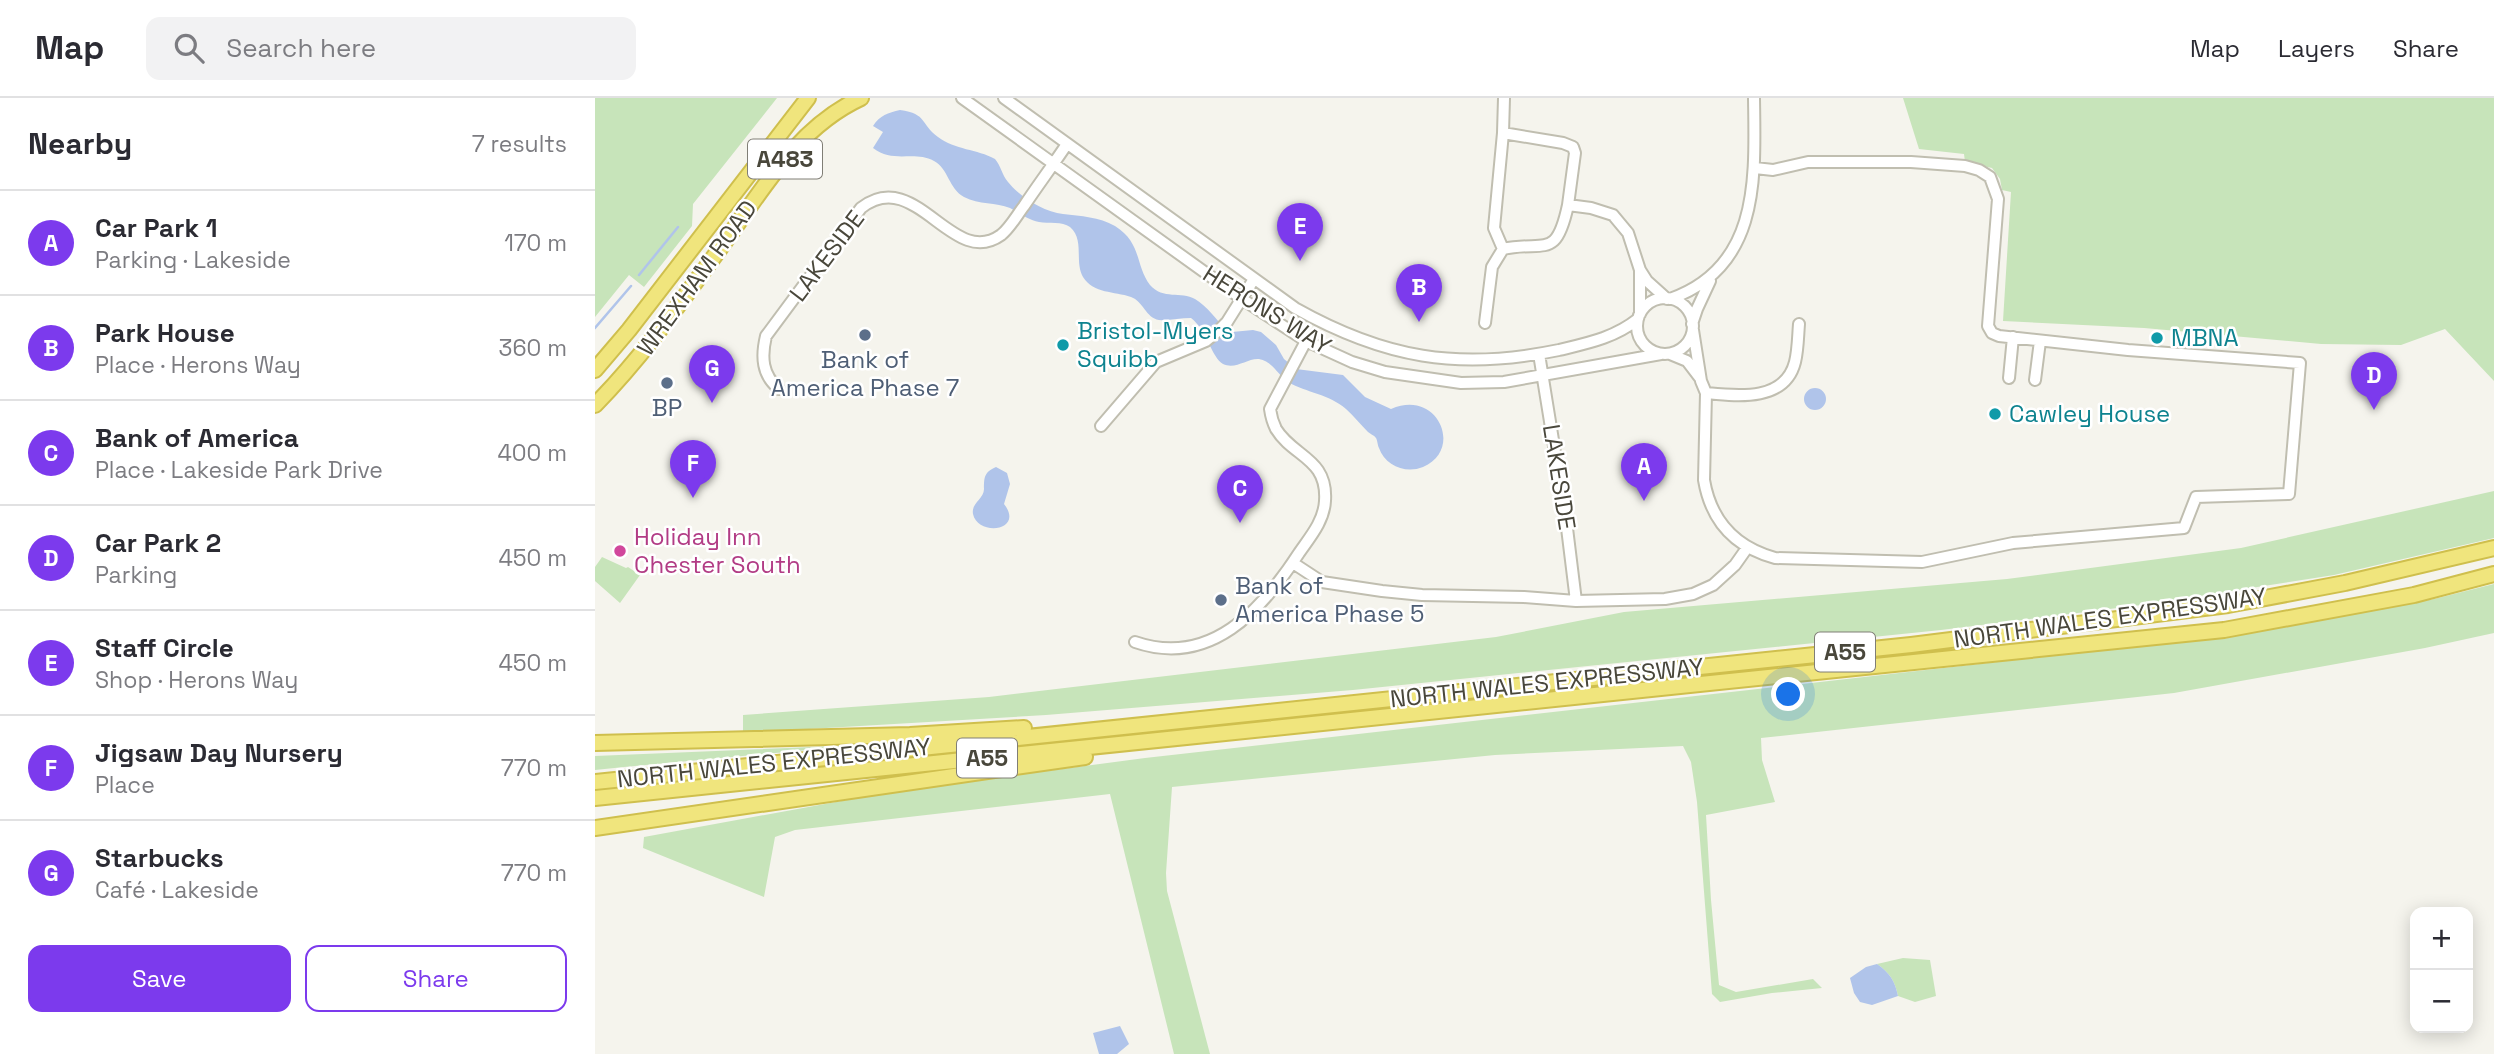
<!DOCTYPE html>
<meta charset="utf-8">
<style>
:root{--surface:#fff;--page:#f2f2f3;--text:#2b2b33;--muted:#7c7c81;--line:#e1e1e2;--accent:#7c3aed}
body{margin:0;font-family:"Space Grotesk",sans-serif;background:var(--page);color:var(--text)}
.controls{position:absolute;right:21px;bottom:21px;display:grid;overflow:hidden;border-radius:14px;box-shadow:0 4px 18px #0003}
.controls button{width:63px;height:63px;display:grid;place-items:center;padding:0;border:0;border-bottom:2px solid var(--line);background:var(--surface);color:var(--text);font:35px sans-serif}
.you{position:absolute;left:1194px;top:597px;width:24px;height:24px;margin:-18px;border:5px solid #fff;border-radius:50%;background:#1a73e8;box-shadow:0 0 0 10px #1a73e833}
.badge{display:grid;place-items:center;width:46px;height:46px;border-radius:50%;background:var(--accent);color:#fff;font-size:23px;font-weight:700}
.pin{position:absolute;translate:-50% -58px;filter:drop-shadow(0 2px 4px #0008)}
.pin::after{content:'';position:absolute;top:37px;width:24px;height:21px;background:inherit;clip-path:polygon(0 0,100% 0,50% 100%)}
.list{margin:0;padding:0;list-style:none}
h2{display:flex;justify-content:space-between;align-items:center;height:91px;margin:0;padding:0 28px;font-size:30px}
h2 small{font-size:23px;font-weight:400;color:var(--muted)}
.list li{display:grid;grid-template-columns:46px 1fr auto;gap:21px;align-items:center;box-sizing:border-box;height:105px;padding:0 28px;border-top:2px solid var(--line)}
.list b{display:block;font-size:26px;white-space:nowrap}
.list p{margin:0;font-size:23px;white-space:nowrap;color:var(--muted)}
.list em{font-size:23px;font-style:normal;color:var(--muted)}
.actions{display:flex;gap:14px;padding:21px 28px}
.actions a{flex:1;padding:16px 0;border:2px solid var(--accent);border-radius:14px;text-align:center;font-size:24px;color:var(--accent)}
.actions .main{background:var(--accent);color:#fff}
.icon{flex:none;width:38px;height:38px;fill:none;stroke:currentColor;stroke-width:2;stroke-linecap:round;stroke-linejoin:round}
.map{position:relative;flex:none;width:1899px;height:956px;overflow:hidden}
header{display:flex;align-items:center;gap:42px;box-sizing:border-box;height:98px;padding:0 35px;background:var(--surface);border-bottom:2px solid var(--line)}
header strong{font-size:33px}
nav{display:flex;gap:38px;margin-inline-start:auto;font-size:24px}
.search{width:490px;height:63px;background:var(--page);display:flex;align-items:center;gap:18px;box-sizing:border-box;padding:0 24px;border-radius:14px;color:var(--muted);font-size:26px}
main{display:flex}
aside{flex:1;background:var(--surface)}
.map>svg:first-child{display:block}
.green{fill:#c7e4ba}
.water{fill:#b0c4ea}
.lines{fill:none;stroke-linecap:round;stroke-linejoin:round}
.stream{stroke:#b0c4ea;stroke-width:2.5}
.minor-casing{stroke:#c0beb0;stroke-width:14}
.highway-casing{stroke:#cfbf4d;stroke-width:18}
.minor{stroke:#fff;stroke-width:10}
.highway{stroke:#f0e57d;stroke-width:14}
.service-dot{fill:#5c6f8a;stroke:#fff;stroke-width:2.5}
.culture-dot{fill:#0f9aa8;stroke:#fff;stroke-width:2.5}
.hotel-dot{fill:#d1479c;stroke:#fff;stroke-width:2.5}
.labels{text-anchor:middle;stroke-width:5;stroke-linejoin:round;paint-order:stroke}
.shield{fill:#fff;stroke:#807e76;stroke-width:2}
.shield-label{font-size:23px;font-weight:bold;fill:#49473b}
.street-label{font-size:24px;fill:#49473b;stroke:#fff}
.culture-label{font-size:24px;fill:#0d838f;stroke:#fff;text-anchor:start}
.service-label{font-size:24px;fill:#4e5e75;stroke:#fff}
.hotel-label{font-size:24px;fill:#b23c85;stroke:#fff;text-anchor:start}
</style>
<header>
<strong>Map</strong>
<div class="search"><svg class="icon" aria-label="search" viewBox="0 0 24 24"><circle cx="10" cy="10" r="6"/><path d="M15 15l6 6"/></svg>Search here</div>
<nav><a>Map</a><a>Layers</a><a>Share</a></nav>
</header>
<main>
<aside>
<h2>Nearby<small>7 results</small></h2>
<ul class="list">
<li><span class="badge">A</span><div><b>Car Park 1</b><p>Parking · Lakeside</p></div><em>170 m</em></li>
<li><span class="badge">B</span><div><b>Park House</b><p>Place · Herons Way</p></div><em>360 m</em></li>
<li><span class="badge">C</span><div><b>Bank of America</b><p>Place · Lakeside Park Drive</p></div><em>400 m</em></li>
<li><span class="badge">D</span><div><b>Car Park 2</b><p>Parking</p></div><em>450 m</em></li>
<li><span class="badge">E</span><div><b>Staff Circle</b><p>Shop · Herons Way</p></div><em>450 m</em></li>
<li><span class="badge">F</span><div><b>Jigsaw Day Nursery</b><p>Place</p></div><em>770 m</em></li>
<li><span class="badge">G</span><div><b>Starbucks</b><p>Café · Lakeside</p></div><em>770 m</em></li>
</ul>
<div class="actions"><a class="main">Save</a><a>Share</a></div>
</aside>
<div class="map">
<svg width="1899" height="956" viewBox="0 0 1899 956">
<rect width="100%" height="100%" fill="#f5f4ed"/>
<!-- green -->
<path class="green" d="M0,0H182L98,106L97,128L49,189L34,177L0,219Z
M1308,0H1899V283L1850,231L1806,247L1726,246L1549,230L1408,223L1416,94L1407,92L1405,81L1397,70L1370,64L1369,56L1324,51Z
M1899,393V440L1739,477L1546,507L1346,532L758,592L451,617L148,635V617L394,599L901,539L1029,514L1412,481L1646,450Z
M7,459L31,470L33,469L45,477L25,505L0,483V469Z
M1899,486V535L1830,550L1579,595L1166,640L1167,662L1180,704L1111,717L1116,802L1124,887L1141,894L1218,881L1227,890L1177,895L1125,904L1117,896L1102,704L1096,664L1088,648L900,657L577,689L571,775L572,793L615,956H579L515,696L200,732L180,739L169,799L48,750L49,739L301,693L550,660L1615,540L1839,501Z
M267,647L29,669L0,672V658Z
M1308,860L1335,862L1341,898L1320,904L1303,898C1300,883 1295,875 1282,866Z"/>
<!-- water -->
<path class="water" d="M305,12C333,16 325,26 343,39C360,52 382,51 400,61C406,68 407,77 413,84C425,99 449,114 468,116C486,118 504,119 520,128C547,145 540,167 555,187C568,202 586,193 600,201C612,208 622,222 631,232L637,234L658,232L666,234L681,247L689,261L701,271L748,277L770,299L796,311C843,290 869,352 828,369C811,376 790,368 784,350C783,349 782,341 781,340C779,337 775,336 773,334C765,326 759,318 751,311C734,296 712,295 693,284C683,277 677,263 664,261C652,260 641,272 628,266C617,260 611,231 596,220C585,220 573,223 564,222C551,220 548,203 536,199C519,193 499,196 488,179C479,163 490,142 475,129C467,123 454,126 444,124C433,122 425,115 415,110C401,104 384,107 369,99C354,91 353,70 339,63C319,52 299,66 278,50L288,34L278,28C285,17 293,15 305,12Z
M1209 301a11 11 0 1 1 22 0a11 11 0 1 1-22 0Z
M401,369L412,375L415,386L409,406C430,433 383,439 378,416C376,405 389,401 389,391C389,380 389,374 401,369Z
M1282,866C1295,875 1300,883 1303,898L1277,907L1265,904L1259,895L1255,880L1271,869Z
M525,928L534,946L522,956H504L498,935Z"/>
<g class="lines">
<!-- stream -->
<path class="stream" d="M44,177L83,129
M0,230L36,188"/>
<!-- minor casing -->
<g class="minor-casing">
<path id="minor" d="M367,0L647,201L711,243L757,264L790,274L866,285L909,284L1066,256
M409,0L700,210C789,260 863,273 964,252C993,245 1019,240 1043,221
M908,35L909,0
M908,151L899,130L908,35L968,45L978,49L980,55L973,107
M908,151C950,142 961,163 973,107L996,110L1018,117L1033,135L1045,172L1052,183L1072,201
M1042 228a28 28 0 1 1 56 0a28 28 0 1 1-56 0Z
M1075,201C1166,169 1160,79 1159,0
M1045,216V173
M890,225L897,169L908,151
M1097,226L1102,211L1115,183
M1098,232L1106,283L1111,295L1109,382C1116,423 1140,449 1180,460L1327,464L1418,445L1589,430L1601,399L1694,396L1705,265L1533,252L1404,238L1397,235L1393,228L1403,101L1395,79L1384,72L1370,68L1316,64H1213L1178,72L1160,70
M944,256L971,422L981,503
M1075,256L1092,263L1105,280
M1414,280L1418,239
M1440,282L1445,243
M184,291C167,277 166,259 171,238L266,110C321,67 357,172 406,137C415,130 422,117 429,108C443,87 458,67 472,46
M1111,295C1142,298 1190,304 1200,264C1203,252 1203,238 1204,226
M506,328L561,264L611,243L622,234L632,224L659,181
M698,465L727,484L787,493L827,497L929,499L981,503L1070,501L1098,496L1118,487L1140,467L1152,450
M540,544C615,570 667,512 704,455C715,439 729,423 730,403C733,360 698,359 681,331C678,325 676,318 675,311L711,243"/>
</g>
<!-- highway casing -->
<g class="highway-casing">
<path id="highway" d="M0,272L34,232L213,0
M0,307C49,257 88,201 129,145C168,91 203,29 266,0
M0,645L315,637L429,630
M0,684L1316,547L1633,507L1750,485L1899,450
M0,700L1629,532L1819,497L1899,476
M0,730L490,659"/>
</g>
<!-- minor -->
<use href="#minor" class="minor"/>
<!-- highway -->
<use href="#highway" class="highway"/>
</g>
<!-- markers -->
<g class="service-dot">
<circle cx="270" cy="237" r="7"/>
<circle cx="72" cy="285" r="7"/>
<circle cx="626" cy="502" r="7"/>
</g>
<g class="culture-dot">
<circle cx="1562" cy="240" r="7"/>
<circle cx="468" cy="247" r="7"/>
<circle cx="1400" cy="316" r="7"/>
</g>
<circle class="hotel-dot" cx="25" cy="453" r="7"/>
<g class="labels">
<!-- shield labels -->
<g class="shield">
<rect x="153" y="41.5" width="74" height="39" rx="5"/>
<rect x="1220" y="534.5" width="60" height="39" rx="5"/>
<rect x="362" y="640.5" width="60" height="39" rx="5"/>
</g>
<g class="shield-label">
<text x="190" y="69">A483</text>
<text x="1250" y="562">A55</text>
<text x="392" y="668">A55</text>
</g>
<!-- street labels -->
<g class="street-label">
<text transform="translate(232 158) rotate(-53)" y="8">LAKESIDE</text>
<text transform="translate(102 180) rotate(-54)" y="8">WREXHAM ROAD</text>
<text transform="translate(672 212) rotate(32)" y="8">HERONS WAY</text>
<text transform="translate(964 379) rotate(81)" y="8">LAKESIDE</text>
<text transform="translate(1515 520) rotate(-8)" y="8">NORTH WALES EXPRESSWAY</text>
<text transform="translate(952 585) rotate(-6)" y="8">NORTH WALES EXPRESSWAY</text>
<text transform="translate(179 665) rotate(-6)" y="8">NORTH WALES EXPRESSWAY</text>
</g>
<!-- culture labels -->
<g class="culture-label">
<text x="482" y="241">Bristol-Myers<tspan x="482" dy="28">Squibb</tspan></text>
<text x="1576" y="248">MBNA</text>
<text x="1414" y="324">Cawley House</text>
</g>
<!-- service labels -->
<g class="service-label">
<text x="270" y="270">Bank of<tspan x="270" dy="28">America Phase 7</tspan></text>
<text x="72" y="318">BP</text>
<text x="640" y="496" text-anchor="start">Bank of<tspan x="640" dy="28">America Phase 5</tspan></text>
</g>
<!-- hotel labels -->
<g class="hotel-label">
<text x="39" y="447">Holiday Inn<tspan x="39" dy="28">Chester South</tspan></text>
</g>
</g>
</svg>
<div class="controls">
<button>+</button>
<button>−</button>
</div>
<div class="you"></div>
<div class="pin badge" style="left:1049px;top:403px">A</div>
<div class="pin badge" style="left:824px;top:224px">B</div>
<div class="pin badge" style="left:645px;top:425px">C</div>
<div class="pin badge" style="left:1779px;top:312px">D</div>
<div class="pin badge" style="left:705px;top:163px">E</div>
<div class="pin badge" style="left:98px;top:400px">F</div>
<div class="pin badge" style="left:117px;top:305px">G</div>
</div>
</main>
